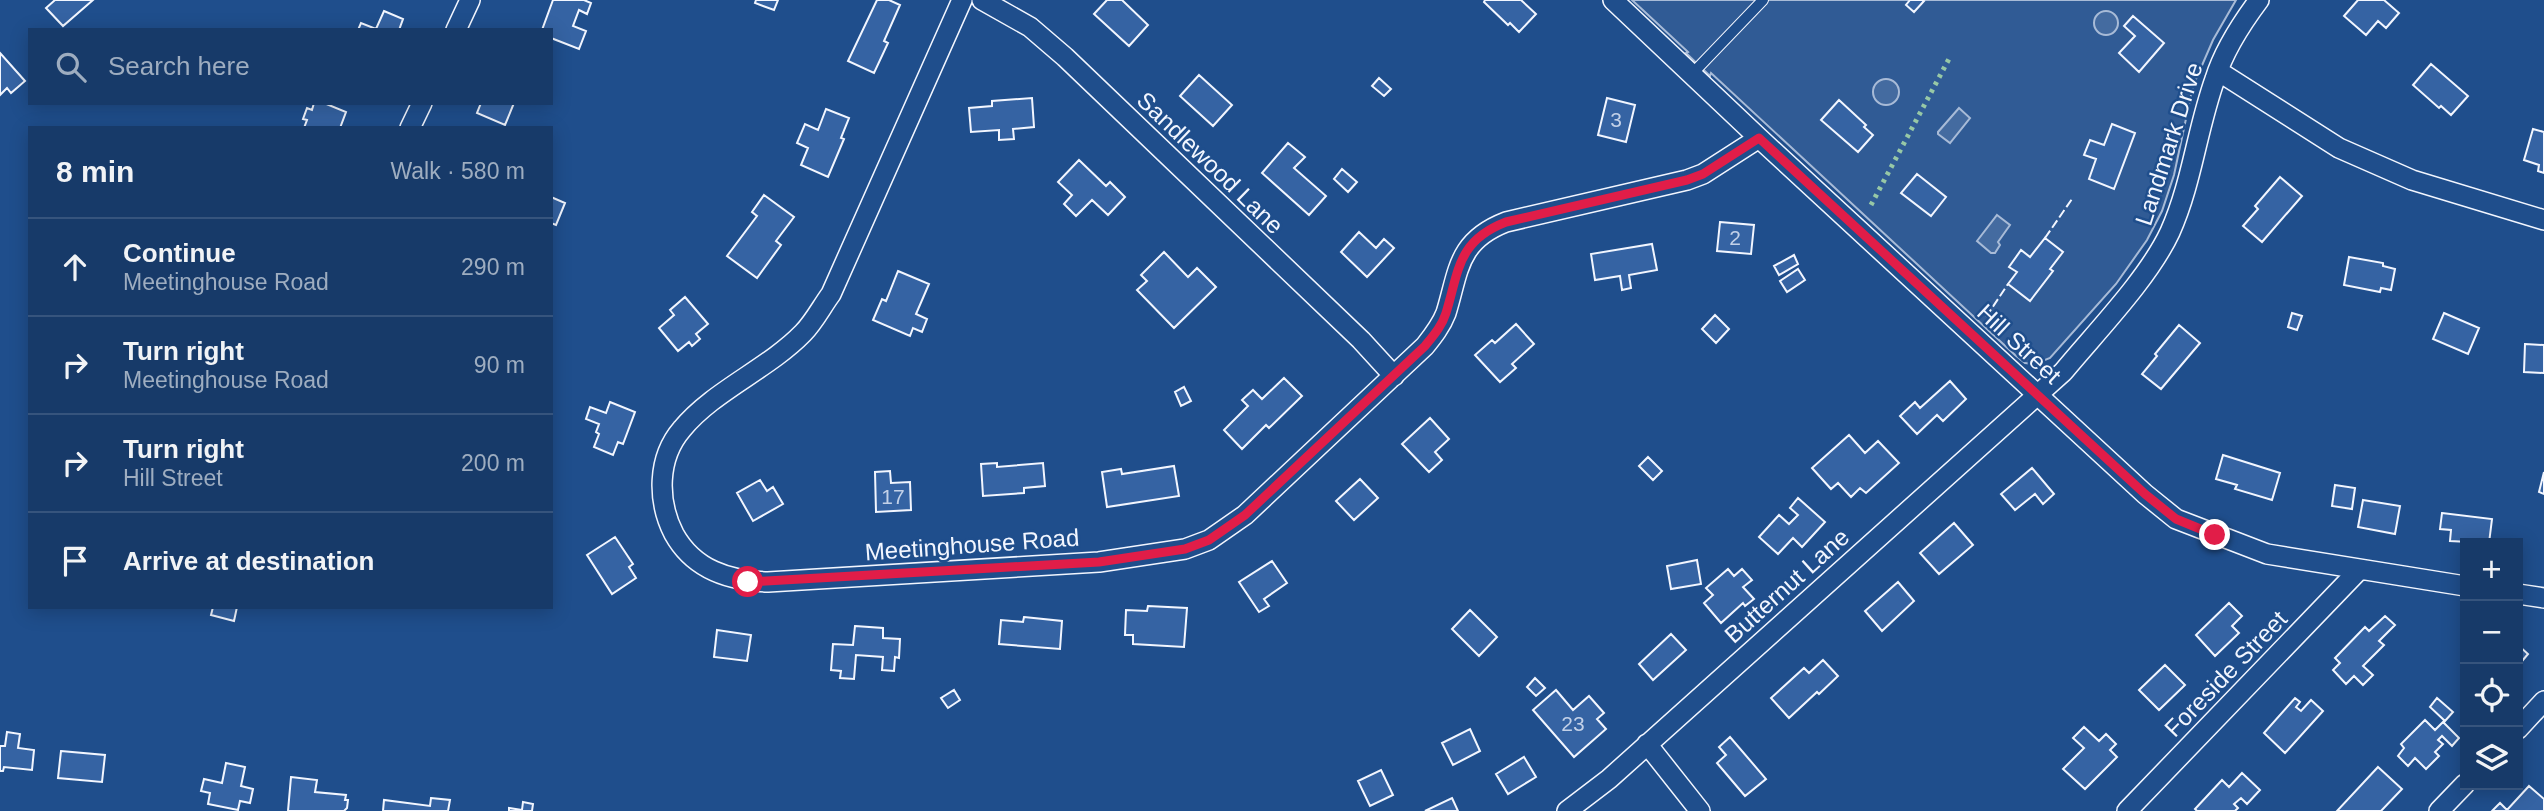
<!DOCTYPE html>
<meta charset="utf-8">
<style>
:root{--surface:#173a69;--page:#244571;--text:#f1f3f6;--muted:#9eadc0;--line:#36547d}
body{margin:0;font-family:Arial,sans-serif;background:var(--page);color:var(--text)}
.controls{position:absolute;right:21px;bottom:21px;display:grid;overflow:hidden;border-radius:0px;box-shadow:0 4px 18px #0003}
.controls button{width:63px;height:63px;display:grid;place-items:center;padding:0;border:0;border-bottom:2px solid var(--line);background:var(--surface);color:var(--text);font:35px sans-serif}
.stop{position:absolute;width:21px;height:21px;margin:-16px;border:5px solid #e11d48;border-radius:50%;background:#fff}
.stop.end{background:#e11d48;border-color:#fff;box-shadow:0 2px 7px #0008}
.list{margin:0;padding:0;list-style:none}
h2{display:flex;justify-content:space-between;align-items:center;height:91px;margin:0;padding:0 28px;font-size:30px}
h2 small{font-size:23px;font-weight:400;color:var(--muted)}
.list li{display:grid;grid-template-columns:46px 1fr auto;gap:21px;align-items:center;box-sizing:border-box;height:98px;padding:0 28px;border-top:2px solid var(--line)}
.list b{display:block;font-size:26px;white-space:nowrap}
.list p{margin:0;font-size:23px;white-space:nowrap;color:var(--muted)}
.list em{font-size:23px;font-style:normal;color:var(--muted)}
.icon{flex:none;width:38px;height:38px;fill:none;stroke:currentColor;stroke-width:2;stroke-linecap:round;stroke-linejoin:round}
.map{position:relative;flex:none;width:2544px;height:811px;overflow:hidden}
.search{position:absolute;background:var(--surface);box-shadow:0 4px 18px #0003;left:28px;top:28px;width:525px;height:77px;display:flex;align-items:center;gap:18px;box-sizing:border-box;padding:0 24px;border-radius:0px;color:var(--muted);font-size:26px}
.panel{position:absolute;background:var(--surface);box-shadow:0 4px 18px #0003;left:28px;top:126px;width:525px;height:483px;border-radius:0px}
.map>svg:first-child{display:block}
.built{fill:#305b95;stroke:#a8bbd7;stroke-width:2}
.water{fill:#446ba0;stroke:#a8bbd7;stroke-width:2}
.building{fill:#3563a3;stroke:#f2f6ff;stroke-width:2}
.lines{fill:none;stroke-linecap:round;stroke-linejoin:round}
.lane-casing{stroke:#f2f6ff;stroke-width:12}
.street-casing{stroke:#f2f6ff;stroke-width:22}
.lane{stroke:#1f4e8c;stroke-width:10}
.street{stroke:#1f4e8c;stroke-width:19}
.hedge{stroke:#97c8a6;stroke-width:5;stroke-dasharray:3.5 5;stroke-linecap:butt}
.fence{stroke:#f2f6ff;stroke-width:2;stroke-dasharray:9 3.5;stroke-linecap:butt}
.route{stroke:#e11d48;stroke-width:9}
.labels{text-anchor:middle;stroke-width:5;stroke-linejoin:round;paint-order:stroke}
.number-label{font-size:21px;fill:#c3d1e8}
.street-label{font-size:24px;fill:#f2f6ff;stroke:#1f4e8c}
</style>
<div class="map">
<svg width="2544" height="811" viewBox="0 0 2544 811">
<rect width="100%" height="100%" fill="#1f4e8c"/>
<!-- built -->
<path class="built" d="M1632,0H2236L2213,40L2193,86L2174,175L2162,211L2147,240L2116,284L2050,358L2035,364L2025,363L2015,355L1711,73L1710,76L1686,53L1688,52Z"/>
<!-- water -->
<path class="water" d="M2094 23a12 12 0 1 1 24 0a12 12 0 1 1-24 0Z
M1873 92a13 13 0 1 1 26 0a13 13 0 1 1-26 0Z
M1959,108L1970,118L1950,143L1938,134V132Z
M1997,215L2010,225L1998,242L2000,245L1995,253H1991L1977,241Z"/>
<!-- building -->
<path class="building" d="M55,0H93L63,26L46,8Z
M553,0H584L591,3L587,14L579,10L573,26L586,31L579,49L551,38V30H542Z
M756,0H778L774,10L755,3Z
M877,0H889L900,5L884,41L888,43L874,73L848,61Z
M1107,0H1122L1148,25L1129,46L1094,14Z
M1485,0H1521L1536,14L1519,32L1510,23L1508,25L1484,2Z
M1910,0H1922L1924,1L1914,12L1906,5Z
M2358,0H2384L2399,13L2386,28L2378,21L2366,35L2344,16Z
M384,11L403,19L399,30H358L361,23L376,29Z
M2133,16L2164,43L2139,72L2119,53L2135,36L2124,26Z
M0,53L25,81L11,93L7,88L0,95Z
M2431,64L2468,96L2451,115L2441,106L2439,108L2413,85Z
M1199,75L1232,105L1213,126L1180,96Z
M1379,78L1391,89L1384,96L1372,86Z
M1032,98L1034,127L1013,129L1014,139L999,140V130L971,132L969,108L992,106V101Z
M1607,98L1635,105L1626,142L1598,135Z
M1839,100L1866,125L1864,127L1873,135L1858,152L1821,120Z
M314,103H324L346,112L340,128H304L307,120L303,119L307,108L312,110Z
M481,103H514L505,125L477,113Z
M826,109L849,118L841,138L844,139L828,177L801,165L808,148L797,143L805,124L818,130Z
M2112,124L2135,133L2114,189L2089,179L2096,159L2084,155L2090,140L2104,145Z
M2533,129L2544,132V173L2538,171L2539,165L2524,160Z
M1288,143L1305,157L1294,168L1326,196L1309,215L1262,173Z
M1079,160L1106,186L1110,182L1125,197L1108,215L1092,200L1076,216L1064,204L1072,195L1058,182Z
M1342,169L1357,182L1348,192L1334,179Z
M1917,174L1946,197L1931,216L1901,193Z
M2280,177L2302,196L2262,242L2243,226L2258,209L2255,206Z
M764,195L794,217L776,241L781,245L757,278L727,256L757,216L752,212Z
M551,197L565,203L556,225L551,223Z
M1720,222L1754,225L1751,254L1717,251Z
M1359,232L1376,248L1384,239L1394,248L1367,277L1341,252Z
M2045,238L2063,252L2050,269L2053,271L2030,301L2008,284L2017,272L2009,267L2021,250L2030,257Z
M1652,244L1657,270L1629,275L1631,288L1622,290L1620,276L1595,280L1591,254Z
M1164,252L1188,277L1197,268L1216,287L1174,328L1137,290L1147,281L1141,275Z
M1794,255L1798,264L1779,275L1774,266Z
M2349,257L2383,263V266L2395,269L2391,290L2381,288L2380,292L2344,285Z
M1798,269L1805,280L1787,292L1780,281Z
M898,271L929,284L916,314L927,319L922,332L913,328L910,336L873,320L882,299L886,301Z
M685,297L708,324L696,334L700,339L692,346L689,342L678,351L659,328L674,315L670,310Z
M2292,313L2302,316L2297,330L2288,327Z
M2444,313L2479,328L2468,354L2433,339Z
M1715,315L1729,329L1716,343L1702,329Z
M1516,324L1534,344L1512,364L1516,368L1500,382L1475,355L1492,340L1495,343Z
M2179,325L2200,343L2161,389L2142,374L2157,356L2155,354Z
M2525,344L2544,345V373L2524,372Z
M1284,378L1302,396L1269,428L1266,425L1242,449L1224,430L1248,406L1242,400L1253,390L1262,399Z
M1950,381L1966,399L1943,421L1937,415L1917,434L1900,416L1915,402L1920,408Z
M1184,387L1191,401L1181,406L1175,392Z
M610,402L635,412L623,444L618,442L613,455L594,447L599,434L596,432L599,424L586,419L590,407L606,413Z
M1430,418L1449,439L1435,452L1442,460L1429,472L1402,444Z
M1849,435L1865,453L1878,441L1899,463L1866,493L1860,488L1851,497L1838,483L1831,489L1812,468Z
M2223,455L2280,473L2272,500L2235,489L2237,485L2216,479Z
M1648,457L1662,471L1653,480L1639,466Z
M997,463V467L1043,463L1045,486L1024,488V493L983,496L981,464Z
M1174,466L1179,496L1107,507L1102,472L1121,469L1122,474Z
M2032,468L2054,494L2043,504L2035,494L2015,510L2001,494Z
M890,471L891,483L910,482L911,510L876,512L875,472Z
M2544,472V494L2539,492Z
M1360,479L1378,498L1354,520L1336,501Z
M760,480L767,491L773,487L783,504L753,521L737,493Z
M2335,485L2355,488L2352,509L2332,506Z
M1798,498L1825,522L1802,547L1793,538L1778,554L1759,537L1779,515L1789,524L1798,515L1790,508Z
M2363,500L2400,506L2395,534L2358,527Z
M2442,513L2492,519L2489,543L2450,541L2451,530L2440,529Z
M1954,523L1973,545L1939,574L1920,553Z
M615,537L633,564L629,567L636,578L612,594L587,555Z
M1697,560L1701,584L1671,589L1667,566Z
M1272,561L1287,583L1264,599L1269,606L1259,612L1239,582Z
M1728,569L1734,576L1742,569L1752,580L1743,587L1754,599L1745,606L1743,603L1721,623L1704,603L1713,595L1706,588Z
M1898,582L1914,601L1882,631L1865,611Z
M2229,603L2242,616L2232,626L2239,633L2215,656L2196,635Z
M1148,606L1187,608L1184,647L1133,644V635H1125L1126,610L1147,611Z
M213,607H237L234,621L211,615Z
M1470,610L1497,637L1479,656L1452,629Z
M2385,616L2395,625L2379,641L2384,645L2363,666L2373,675L2363,685L2354,676L2346,684L2333,670L2340,663L2335,658L2365,627L2369,631Z
M1024,617L1062,621L1060,649L999,644L1001,620L1023,622Z
M855,626L883,628V638L900,639L899,658L895,657L894,671L882,670L883,657L856,655L854,679L840,678L841,671L831,670L833,644L853,645Z
M717,630L751,635L747,661L714,657Z
M1671,634L1686,650L1653,680L1639,664Z
M2518,645L2528,654L2518,666Z
M1823,660L1838,676L1819,694L1817,692L1789,718L1771,698L1804,668L1809,673Z
M2165,665L2185,685L2159,710L2139,690Z
M1535,678L1545,688L1536,696L1527,687Z
M954,690L960,700L948,708L941,698Z
M1556,690L1573,710L1589,696L1604,713L1597,719L1606,729L1574,757L1533,710Z
M2295,698L2300,702L2296,707L2301,711L2311,700L2323,711L2285,753L2264,733Z
M2437,698L2453,712L2445,721L2430,707Z
M2425,720L2435,730L2443,722L2459,738L2452,746L2442,736L2438,740L2443,744L2435,752L2439,756L2426,769L2415,758L2408,766L2398,756L2404,748L2401,744Z
M2084,727L2099,741L2106,734L2116,744L2110,750L2117,757L2085,789L2063,769L2084,748L2073,738Z
M1470,729L1480,751L1453,765L1442,743Z
M7,732L20,734L18,748L34,750L32,770L4,767L3,771H0V746H5Z
M1730,737L1766,779L1745,796L1717,763L1726,755L1719,747Z
M61,751L105,755L102,782L58,778Z
M1524,757L1536,777L1508,794L1496,774Z
M226,763L245,767L241,786L253,789L250,803L240,801L238,810L208,804L210,793L201,791L204,779L222,783Z
M2378,767L2402,789L2381,811H2337Z
M1381,770L1393,795L1370,806L1358,781Z
M2242,773L2260,790L2247,804L2241,798L2234,804L2238,808L2235,811H2197L2195,809L2222,780L2229,787Z
M291,777L317,780L315,792L346,795L345,800H348L347,808L344,811H288Z
M2529,786L2544,799V811H2492L2500,803L2507,810Z
M431,798L450,800L448,811H383L384,800L430,806Z
M1452,798L1458,811H1425Z
M523,802L533,804L532,811H509V808L522,810Z"/>
<g class="lines">
<!-- lane casing -->
<g class="lane-casing">
<path id="lane" d="M1692,74L1763,0"/>
</g>
<!-- street casing -->
<g class="street-casing">
<path id="street" d="M962,0L831,294C822,306 814,322 803,333C768,369 713,391 682,429C657,458 657,501 674,534C694,570 729,581 768,582L1099,562L1185,549L1209,540L1245,515L1425,346C1433,336 1441,326 1446,313C1459,271 1457,241 1506,222L1687,180L1703,174L1759,138
M982,0L1030,27L1065,57L1361,340L1394,376
M1613,0L1759,138L2145,494L2176,519L2267,554L2465,586
M456,30L470,0
M2218,71L2339,148L2412,180L2544,220
M410,128L422,103
M2518,594L2544,598
M2518,729L2544,701
M1647,744L1700,811
M1567,811L1609,779L2063,372C2096,332 2148,279 2170,232C2192,183 2197,129 2215,79C2224,50 2241,24 2259,0
M2127,811L2359,570
M2439,811L2465,784"/>
</g>
<!-- lane -->
<use href="#lane" class="lane"/>
<!-- street -->
<use href="#street" class="street"/>
<!-- hedge -->
<path class="hedge" d="M1871,205L1950,57"/>
<!-- fence -->
<path class="fence" d="M2045,238L2072,199
M1986,317L2008,284"/>
</g>
<g class="lines">
<!-- route -->
<path class="route" d="M748,582L1099,562L1185,549L1209,540L1245,515L1425,346C1433,336 1442,326 1446,313C1459,271 1457,241 1506,222L1687,180L1703,174L1759,138L2145,494L2176,519L2215,535"/>
</g>
<g class="labels">
<!-- number labels -->
<g class="number-label">
<text x="1616" y="127">3</text>
<text x="1735" y="245">2</text>
<text x="893" y="504">17</text>
<text x="1573" y="731">23</text>
</g>
<!-- street labels -->
<g class="street-label">
<text transform="translate(2169 144) rotate(-72)" y="8">Landmark Drive</text>
<text transform="translate(1210 163) rotate(44)" y="8">Sandlewood Lane</text>
<text transform="translate(2019 344) rotate(43)" y="8">Hill Street</text>
<text transform="translate(972 545) rotate(-4)" y="8">Meetinghouse Road</text>
<text transform="translate(1787 586) rotate(-42)" y="8">Butternut Lane</text>
<text transform="translate(2226 674) rotate(-46)" y="8">Foreside Street</text>
</g>
</g>
</svg>
<div class="controls">
<button>+</button>
<button>−</button>
<button><svg class="icon" aria-label="locate" viewBox="0 0 24 24"><circle cx="12" cy="12" r="6"/><path d="M12 2v4M12 18v4M2 12h4M18 12h4"/></svg></button>
<button><svg class="icon" aria-label="layers" viewBox="0 0 24 24"><path d="M12 4l9 5-9 5-9-5zM3 14l9 5 9-5"/></svg></button>
</div>
<div class="stop" style="left:748px;top:582px"></div>
<div class="stop end" style="left:2215px;top:535px"></div>
<div class="search"><svg class="icon" aria-label="search" viewBox="0 0 24 24"><circle cx="10" cy="10" r="6"/><path d="M15 15l6 6"/></svg>Search here</div>
<section class="panel">
<h2>8 min<small>Walk · 580 m</small></h2>
<ul class="list">
<li><svg class="icon" aria-label="ahead" viewBox="0 0 24 24"><path d="M12 20V5M6 11l6-6 6 6"/></svg><div><b>Continue</b><p>Meetinghouse Road</p></div><em>290 m</em></li>
<li><svg class="icon" aria-label="right" viewBox="0 0 24 24"><path d="M7 20v-9h11M14 6l5 5-5 5"/></svg><div><b>Turn right</b><p>Meetinghouse Road</p></div><em>90 m</em></li>
<li><svg class="icon" aria-label="right" viewBox="0 0 24 24"><path d="M7 20v-9h11M14 6l5 5-5 5"/></svg><div><b>Turn right</b><p>Hill Street</p></div><em>200 m</em></li>
<li><svg class="icon" aria-label="arrive" viewBox="0 0 24 24"><path d="M6 21V4h12l-3 4 3 4H6"/></svg><div><b>Arrive at destination</b></div></li>
</ul>
</section>
</div>
